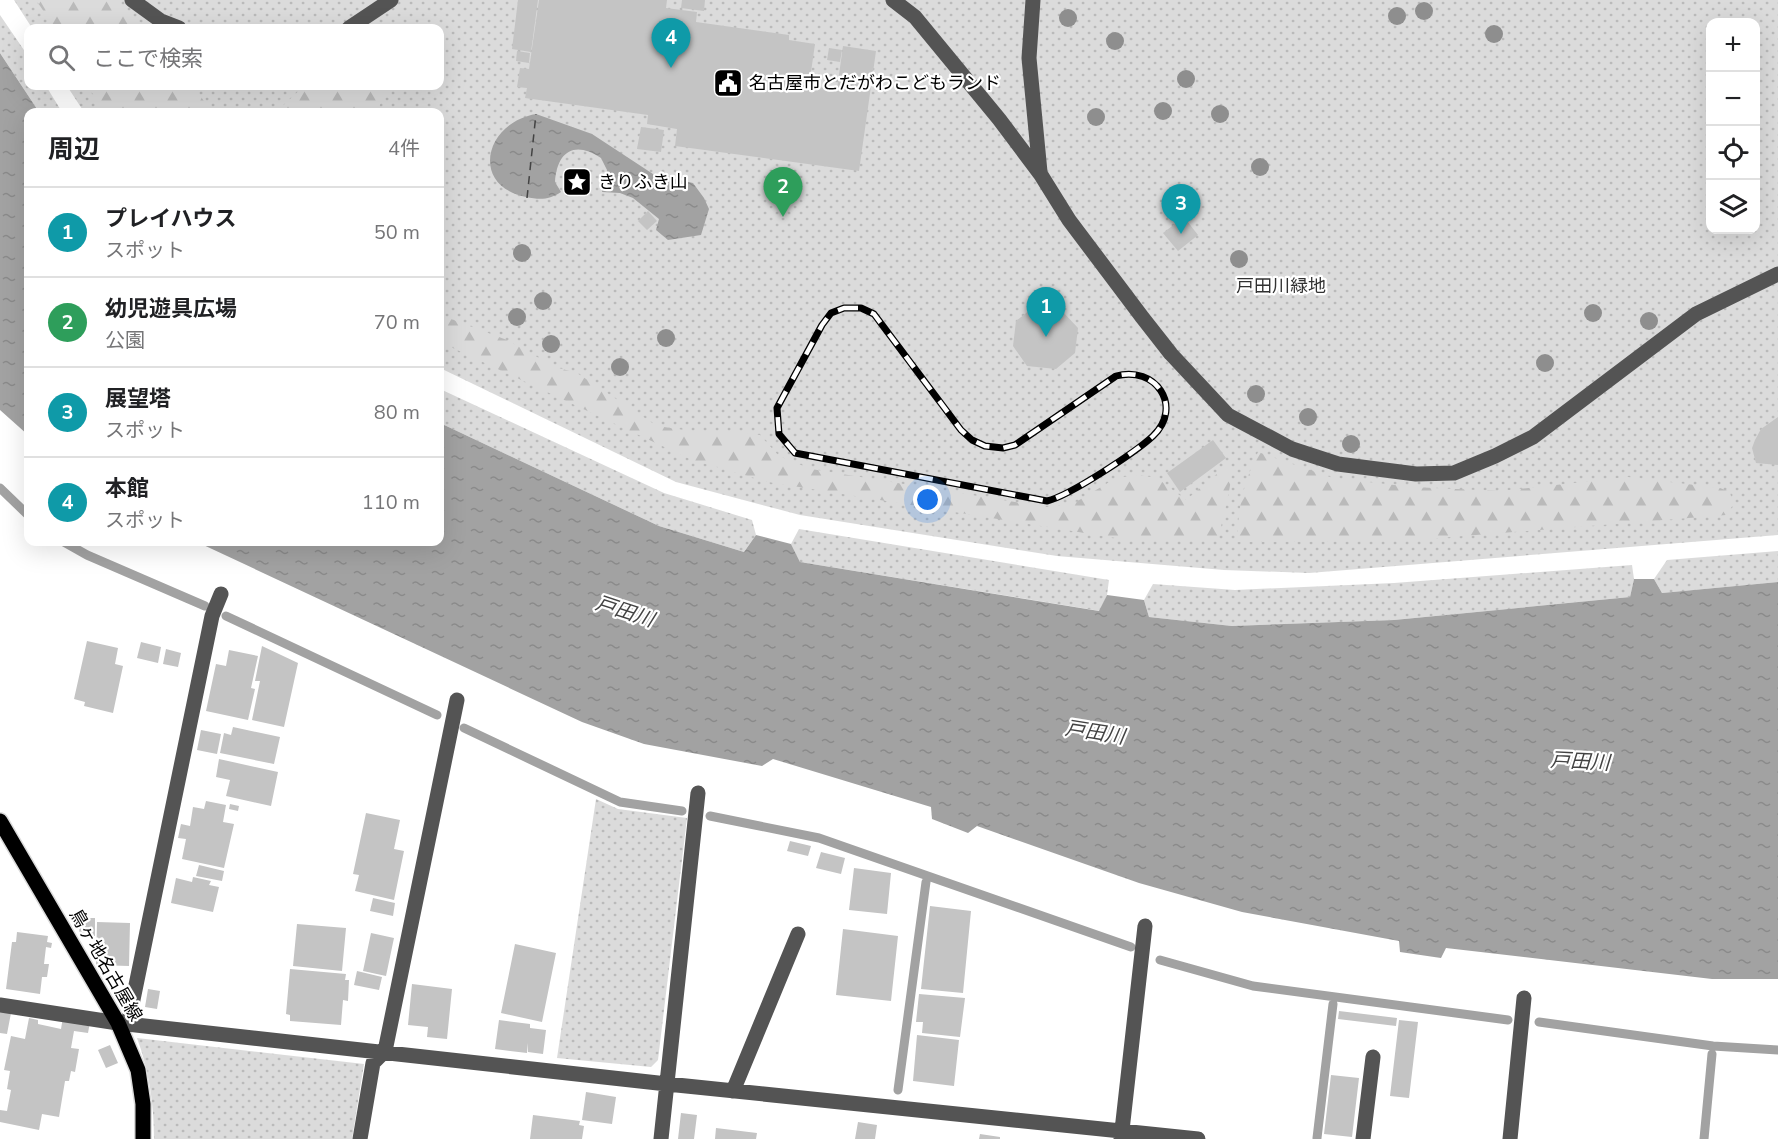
<!DOCTYPE html>
<html lang="ja">
<meta charset="utf-8">
<style>
:root{--surface:#fff;--page:#f2f2f2;--text:#202124;--muted:#757577;--line:#e0e0e0;--accent:#111827}
body{margin:0;font-family:"Nunito Sans","Noto Sans JP",sans-serif;background:var(--page);color:var(--text)}
.controls{position:absolute;right:18px;top:18px;display:grid;overflow:hidden;border-radius:12px;box-shadow:0 6px 24px #0002}
.controls button{width:54px;height:54px;display:grid;place-items:center;padding:0;border:0;border-bottom:2px solid var(--line);background:var(--surface);color:var(--text);font:30px sans-serif}
.you{position:absolute;left:928px;top:500px;width:21px;height:21px;margin:-15px;border:4px solid #fff;border-radius:50%;background:#1a73e8;box-shadow:0 0 0 9px #1a73e833}
.badge{display:grid;place-items:center;width:39px;height:39px;border-radius:50%;background:var(--accent);color:#fff;font-size:20px;font-weight:700}
.pin{position:absolute;translate:-50% -50px;filter:drop-shadow(0 2px 3px #0008)}
.pin::after{content:'';position:absolute;top:32px;width:21px;height:18px;background:inherit;clip-path:polygon(0 0,100% 0,50% 100%)}
.list{margin:0;padding:0;list-style:none}
h2{display:flex;justify-content:space-between;align-items:center;height:78px;margin:0;padding:0 24px;font-size:26px}
h2 small{font-size:20px;font-weight:400;color:var(--muted)}
.list li{display:grid;grid-template-columns:39px 1fr auto;gap:18px;align-items:center;box-sizing:border-box;height:90px;padding:0 24px;border-top:2px solid var(--line)}
.list b{display:block;font-size:22px;white-space:nowrap}
.list p{margin:0;font-size:20px;white-space:nowrap;color:var(--muted)}
.list em{font-size:20px;font-style:normal;color:var(--muted)}
.icon{flex:none;width:33px;height:33px;fill:none;stroke:currentColor;stroke-width:2;stroke-linecap:round;stroke-linejoin:round}
.map{position:relative;flex:none;width:1778px;height:1139px;overflow:hidden}
.search{position:absolute;background:var(--surface);box-shadow:0 6px 24px #0002;left:24px;top:24px;width:420px;height:66px;display:flex;align-items:center;gap:15px;box-sizing:border-box;padding:0 21px;border-radius:12px;color:var(--muted);font-size:22px}
.panel{position:absolute;background:var(--surface);box-shadow:0 6px 24px #0002;left:24px;top:108px;width:420px;height:438px;border-radius:12px}
.map>svg:first-child{display:block}
.grass{fill:url(#grass-dots);fill-rule:evenodd}
.forest{fill:url(#forest-firs)}
.water{fill:url(#water-ripples)}
.lines{fill:none;stroke-linecap:round;stroke-linejoin:round}
.stream{stroke:#a2a2a2;stroke-width:9}
.ferry{stroke:#434343;stroke-width:1.5;stroke-dasharray:8 6;stroke-linecap:butt}
.building{fill:#c4c4c4}
.major-casing{stroke:#dbdbdb;stroke-width:18}
.minor{stroke:#545454;stroke-width:15}
.major{stroke:#000;stroke-width:15}
.rail-casing{stroke:#000;stroke-width:7}
.rail{stroke:#fff;stroke-width:4.5;stroke-dasharray:14;stroke-linecap:butt}
.tree{fill:#8e8e8e}
.labels{text-anchor:middle;stroke-width:4.5;stroke-linejoin:round;paint-order:stroke}
.poi-label{font-size:18px;fill:#000;stroke:#fff;text-anchor:start}
.park-label{font-size:18px;fill:#323232;stroke:#fff}
.street-label{font-size:18px;fill:#000;stroke:#fff}
.water-label{font-size:20px;font-style:italic;fill:#434343;stroke:#fff}
</style>
<div class="map">
<svg width="1778" height="1139" viewBox="0 0 1778 1139">
<defs>
<pattern id="grass-dots" width="8" height="8" patternUnits="userSpaceOnUse" patternTransform="scale(1.5)"><rect width="8" height="8" fill="#dbdbdb"/><path d="M2 2h.1M6 6h.1" fill="none" stroke="#bababa" stroke-width="1.8" stroke-linecap="round"/></pattern>
<pattern id="forest-firs" width="22" height="20" patternUnits="userSpaceOnUse" patternTransform="scale(1.5)"><rect width="22" height="20" fill="#dbdbdb"/><path d="M5 1l3.5 6h-7zM16 11l3.5 6h-7z" fill="#bababa"/></pattern>
<pattern id="water-ripples" width="26" height="14" patternUnits="userSpaceOnUse" patternTransform="scale(1.5)"><rect width="26" height="14" fill="#a2a2a2"/><path d="M2 4q2-2 4 0t4 0M15 11q2-2 4 0t4 0" fill="none" stroke="#8a8a8a"/></pattern>
</defs>
<rect width="100%" height="100%" fill="#fff"/>
<!-- grass -->
<path class="grass" d="M14,0H1778V535L1309,573L1224,570L1057,556L800,515L676,482L440,368V112H84L67,86H440V28H32ZM1710,22H1756V230H1710Z
M0,15L28,56V86H46L62,112H39L0,53Z
M440,389L664,493L752,520L756,535L744,552L659,526L440,423Z
M799,529L1109,580L1107,595L1100,611L800,562L791,544Z
M1778,551V582L1662,593L1654,579L1667,560Z
M1632,565L1634,579L1630,597L1394,620L1232,626L1149,617L1144,600L1153,584L1235,590L1394,583Z
M596,799L618,809L687,818L658,1060L651,1067L557,1058Z
M137,1038L364,1064L352,1139H154C154,1103 149,1071 137,1038Z"/>
<!-- forest -->
<path class="forest" d="M36,0H113L147,28H55Z
M87,86H194L211,112H106Z
M304,86H384V95L377,112H276Z
M440,315L507,340L555,367L577,373L657,426L705,433L739,432L760,435L779,456L811,469L1046,507L1071,505L1116,478L1138,475L1157,478L1186,500L1225,467L1231,470C1234,479 1220,527 1218,541L1122,539L768,482L692,460L440,342Z
M1258,452L1333,478L1412,487L1500,491L1628,477L1720,488L1730,492L1733,505L1726,515L1401,541L1238,542C1237,506 1244,484 1258,452Z"/>
<!-- water -->
<path class="water" d="M0,53L39,112H28V435L0,410Z
M536,114L592,134L653,174L693,183L704,198L709,209L701,235L668,240L656,230L659,219L633,198L620,193L602,192L607,170L601,158C574,140 557,152 555,182L561,192C549,200 540,200 526,197C470,186 484,123 536,114Z
M440,423L659,526L744,552L756,535L791,544L800,562L1099,611L1107,595L1144,600L1149,617L1232,626L1394,620L1630,597L1634,579H1654L1662,593L1778,582V979H1712L1446,948L1441,958L1400,952L1399,941L1242,912L1139,883L977,826L968,833L932,819L931,807L773,759L762,766L644,744L582,722L197,542H440Z"/>
<g class="lines">
<!-- stream -->
<path class="stream" d="M0,488L28,515
M64,542L87,555L205,606
M226,616L437,715
M464,728L620,802L682,811
M710,816L819,838L1131,947
M1160,960L1253,986L1508,1020
M1539,1022L1713,1046L1778,1050
M898,1090L926,882
M1317,1138L1333,1004
M1704,1139L1712,1054"/>
<!-- ferry -->
<path class="ferry" d="M527,198L536,114"/>
</g>
<!-- building -->
<path class="building" d="M518,0H538L531,52L512,49Z
M539,0H667L666,8L697,12L696,22L789,35V40L815,44L809,86L837,89L843,46L876,51L859,171L675,146L677,129L647,124L648,115L525,98L527,88L517,87L520,68L529,69Z
M682,0H705L704,11L681,8Z
M829,48L842,50L840,62L827,60Z
M517,51L530,53L529,63L516,61Z
M641,127L664,130L661,152L637,149Z
M648,211L657,221L647,230L638,221Z
M1184,217L1198,235L1178,251L1163,233Z
M1035,306L1062,311L1078,328L1075,353L1056,369L1027,366L1013,346L1016,321Z
M1778,417V465L1756,463L1752,448L1755,440L1761,429Z
M1213,440L1226,458L1180,492L1167,473Z
M87,641L118,648L115,664L123,666L113,713L84,706L85,702L74,699Z
M141,642L161,647L158,663L137,658Z
M262,646L298,663L284,727L252,720L260,681H255Z
M166,649L181,653L178,667L163,664Z
M229,650L258,656L251,688L255,689L248,720L206,711L216,664L226,666Z
M233,727L280,737L274,764L220,753L224,733L231,735Z
M201,730L221,734L217,754L197,750Z
M219,759L278,772L271,806L226,796L230,780L216,777Z
M206,801L226,805L223,822L234,824L224,868L182,859L186,839L178,838L181,824L190,826L193,807L204,809Z
M230,804L239,806L238,811L229,809Z
M366,813L400,820L394,849L404,851L394,900L355,891L359,875L353,874Z
M790,841L811,846L808,856L787,851Z
M821,852L845,858L841,874L816,868Z
M199,865L224,871L222,881L196,876Z
M854,868L891,873L887,914L849,910Z
M193,877L211,881L209,885L219,887L213,912L171,903L176,878L192,882Z
M373,898L395,903L393,916L370,911Z
M930,906L971,911L963,993L921,989Z
M80,918H95V936L79,935Z
M97,922L130,923L129,966L96,965Z
M297,924L346,928L342,971L293,966Z
M843,929L898,936L891,1001L836,995Z
M17,932L48,936L47,942L52,943L51,948L46,947L44,964H49L47,977H42L40,994L6,989L12,942H16Z
M371,933L394,938L386,976L363,971Z
M515,944L556,953L542,1022L501,1013Z
M290,969L346,974L345,980H349L348,1001L343,1000L341,1025L290,1021V1015L286,1014Z
M357,971L382,977L379,990L354,985Z
M412,984L452,989L447,1039L427,1037L428,1027L408,1025Z
M148,989L160,991L157,1009L145,1007Z
M919,994L965,998L960,1037L922,1033L923,1022H916Z
M0,1011L11,1013L7,1034L0,1033Z
M1339,1011L1397,1018L1396,1026L1338,1019Z
M63,1017L90,1022L88,1033L74,1031L71,1048L79,1049L75,1072L71,1071L69,1081H65L59,1117L42,1114L39,1130L0,1122V1110L7,1111L11,1090L7,1089L10,1071L4,1070L11,1036L25,1039L29,1018L38,1020V1024L61,1029Z
M499,1020L530,1024V1028L546,1030L543,1054L528,1052V1043L527,1053L495,1049Z
M1399,1020L1418,1022L1409,1098L1390,1096Z
M917,1035L959,1040L954,1086L913,1081Z
M110,1045L118,1063L106,1068L98,1050Z
M1331,1075L1359,1078L1352,1137L1324,1134Z
M586,1092L616,1097L612,1124L582,1120Z
M681,1113L697,1115L694,1139H678Z
M533,1115L580,1121L579,1125L584,1126L582,1139H530Z
M858,1122L877,1125L875,1139H855Z
M716,1128L757,1133L756,1139H715Z
M980,1134L1000,1137V1139H979Z"/>
<g class="lines">
<!-- major casing -->
<g class="major-casing">
<path id="major" d="M0,821L118,1023L138,1070L143,1104V1139"/>
</g>
<!-- minor -->
<path class="minor" d="M132,0L161,21L179,28
M893,0L915,17L999,119L1041,175L1069,220L1142,317L1171,354L1228,415L1292,449L1338,464L1416,474L1454,473L1495,456L1533,437L1696,314L1778,274
M1033,0L1029,58L1040,172
M349,28L391,0
M0,1005L118,1023L667,1084L1198,1139
M128,1024L212,616L221,594
M733,1091L798,934
M360,1139L373,1063L385,1051L457,700
M661,1139L698,793
M1121,1139L1145,926
M1363,1139L1373,1057
M1510,1139L1524,998"/>
<!-- major -->
<use href="#major" class="major"/>
<!-- rail casing -->
<g class="rail-casing">
<path id="rail" d="M844,308H861L874,314L961,430L972,440L985,446L1003,448L1015,445L1116,376C1155,365 1184,406 1153,436C1136,452 1069,496 1047,501L795,453L779,434L777,408L822,325L831,313Z"/>
</g>
<!-- rail -->
<use href="#rail" class="rail"/>
</g>
<!-- trees -->
<g class="tree">
<circle cx="1424" cy="11" r="9"/>
<circle cx="1397" cy="16" r="9"/>
<circle cx="1068" cy="18" r="9"/>
<circle cx="1494" cy="34" r="9"/>
<circle cx="1115" cy="41" r="9"/>
<circle cx="1186" cy="79" r="9"/>
<circle cx="1163" cy="111" r="9"/>
<circle cx="1220" cy="114" r="9"/>
<circle cx="1096" cy="117" r="9"/>
<circle cx="1260" cy="167" r="9"/>
<circle cx="522" cy="253" r="9"/>
<circle cx="1239" cy="259" r="9"/>
<circle cx="543" cy="301" r="9"/>
<circle cx="1593" cy="313" r="9"/>
<circle cx="517" cy="317" r="9"/>
<circle cx="1649" cy="321" r="9"/>
<circle cx="666" cy="338" r="9"/>
<circle cx="551" cy="344" r="9"/>
<circle cx="1545" cy="363" r="9"/>
<circle cx="620" cy="367" r="9"/>
<circle cx="1256" cy="394" r="9"/>
<circle cx="1308" cy="417" r="9"/>
<circle cx="1351" cy="444" r="9"/>
</g>
<!-- icons -->
<defs>
<g id="civic-square" transform="scale(1.5)"><rect x="-9" y="-9" width="18" height="18" rx="4" fill="#000" stroke="#fff"/><path d="M-.6-6.5H3V-4.5H.6V-3L4-1V1h2V6H-6V1h2V-1L-.6-3ZM-1.2 2.5V6h2.4V2.5Z" fill="#fff"/></g>
<g id="sight-square" transform="scale(1.5)"><rect x="-9" y="-9" width="18" height="18" rx="4" fill="#000" stroke="#fff"/><path d="M0-6L1.8-2.2L6-1.7L2.9 1.2L3.7 5.4L0 3.3L-3.7 5.4L-2.9 1.2L-6-1.7L-1.8-2.2Z" fill="#fff"/></g>
</defs>
<g fill-rule="evenodd">
<use href="#civic-square" x="728" y="83"/>
<use href="#sight-square" x="577" y="182"/>
</g>
<g class="labels">
<!-- poi labels -->
<g class="poi-label">
<text x="749" y="89">名古屋市とだがわこどもランド</text>
<text x="598" y="188">きりふき山</text>
</g>
<!-- park labels -->
<g class="park-label">
<text x="1281" y="292">戸田川緑地</text>
</g>
<!-- street labels -->
<g class="street-label">
<text transform="translate(106 965) rotate(60)" y="6">鳥ヶ地名古屋線</text>
</g>
<!-- water labels -->
<g class="water-label">
<text transform="translate(625 611) rotate(18)" y="7">戸田川</text>
<text transform="translate(1095 732) rotate(9)" y="7">戸田川</text>
<text transform="translate(1580 761) rotate(3)" y="7">戸田川</text>
</g>
</g>
</svg>
<div class="controls">
<button>+</button>
<button>−</button>
<button><svg class="icon" aria-label="locate" viewBox="0 0 24 24"><circle cx="12" cy="12" r="6"/><path d="M12 2v4M12 18v4M2 12h4M18 12h4"/></svg></button>
<button><svg class="icon" aria-label="layers" viewBox="0 0 24 24"><path d="M12 4l9 5-9 5-9-5zM3 14l9 5 9-5"/></svg></button>
</div>
<div class="you"></div>
<div class="pin badge" style="left:1046px;top:337px;background:#0f9aa8">1</div>
<div class="pin badge" style="left:783px;top:217px;background:#2e9e5b">2</div>
<div class="pin badge" style="left:1181px;top:234px;background:#0f9aa8">3</div>
<div class="pin badge" style="left:671px;top:68px;background:#0f9aa8">4</div>
<div class="search"><svg class="icon" aria-label="search" viewBox="0 0 24 24"><circle cx="10" cy="10" r="6"/><path d="M15 15l6 6"/></svg>ここで検索</div>
<section class="panel">
<h2>周辺<small>4件</small></h2>
<ul class="list">
<li><span class="badge" style="background:#0f9aa8">1</span><div><b>プレイハウス</b><p>スポット</p></div><em>50 m</em></li>
<li><span class="badge" style="background:#2e9e5b">2</span><div><b>幼児遊具広場</b><p>公園</p></div><em>70 m</em></li>
<li><span class="badge" style="background:#0f9aa8">3</span><div><b>展望塔</b><p>スポット</p></div><em>80 m</em></li>
<li><span class="badge" style="background:#0f9aa8">4</span><div><b>本館</b><p>スポット</p></div><em>110 m</em></li>
</ul>
</section>
</div>
